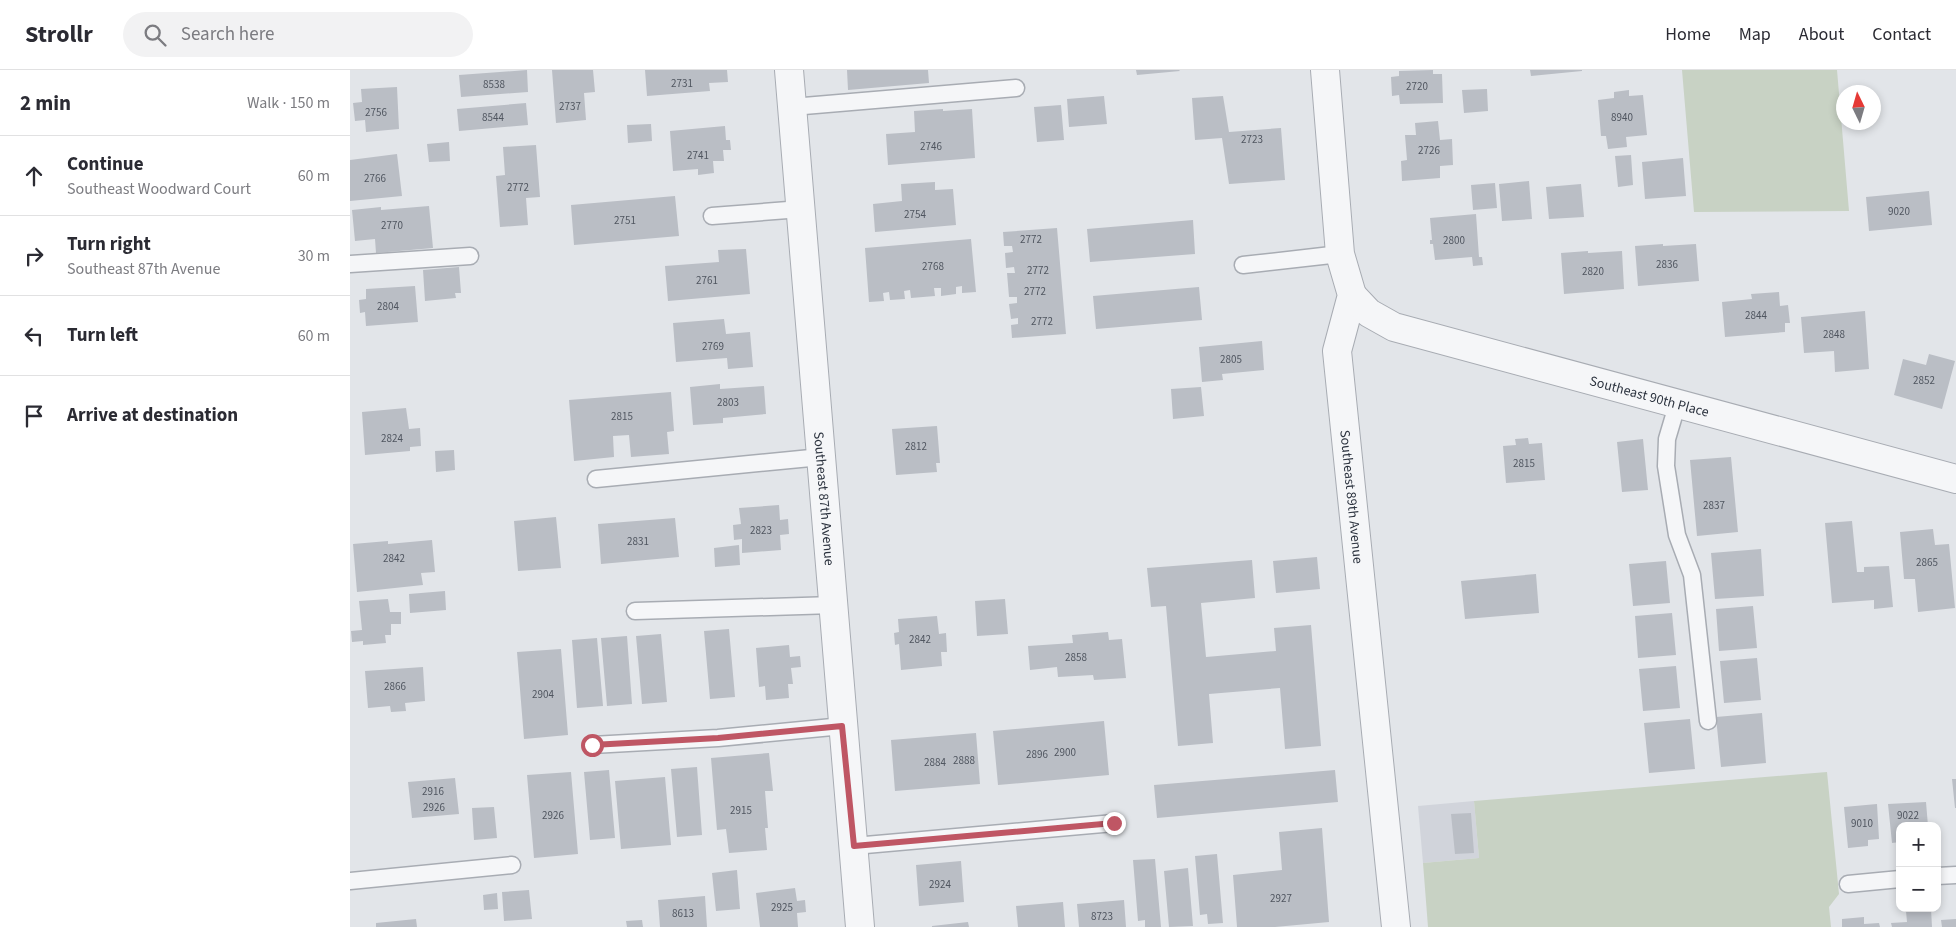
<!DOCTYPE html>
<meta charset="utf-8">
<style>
:root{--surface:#fff;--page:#f2f2f3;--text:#2b2b33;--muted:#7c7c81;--line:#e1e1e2}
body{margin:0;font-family:"Source Sans 3",sans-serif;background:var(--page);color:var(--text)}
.controls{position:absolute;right:15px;bottom:15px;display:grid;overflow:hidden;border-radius:10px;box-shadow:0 2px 8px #0003}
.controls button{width:45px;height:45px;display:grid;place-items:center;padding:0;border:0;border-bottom:1px solid var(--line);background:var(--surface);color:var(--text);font:25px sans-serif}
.compass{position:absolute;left:1486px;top:15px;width:45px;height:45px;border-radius:50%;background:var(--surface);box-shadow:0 2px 8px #0003;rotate:355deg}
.stop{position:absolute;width:15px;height:15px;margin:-11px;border:4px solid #bf5664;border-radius:50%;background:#fff}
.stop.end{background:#bf5664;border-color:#fff;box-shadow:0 1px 5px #0008}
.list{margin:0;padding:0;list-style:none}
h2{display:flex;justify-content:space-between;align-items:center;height:65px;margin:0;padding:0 20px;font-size:21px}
h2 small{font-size:16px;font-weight:400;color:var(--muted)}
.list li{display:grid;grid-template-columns:32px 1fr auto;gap:15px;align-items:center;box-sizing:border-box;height:80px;padding:0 20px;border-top:1px solid var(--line)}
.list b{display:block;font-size:19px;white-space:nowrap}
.list p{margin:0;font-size:16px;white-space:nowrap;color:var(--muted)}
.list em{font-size:16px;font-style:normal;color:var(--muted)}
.icon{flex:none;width:28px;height:28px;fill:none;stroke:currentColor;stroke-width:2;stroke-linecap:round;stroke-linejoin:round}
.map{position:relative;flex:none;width:1606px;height:857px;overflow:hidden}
header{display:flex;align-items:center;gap:30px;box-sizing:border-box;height:70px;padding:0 25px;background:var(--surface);border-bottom:1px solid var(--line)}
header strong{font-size:24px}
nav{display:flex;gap:28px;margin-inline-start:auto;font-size:18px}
.search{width:350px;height:45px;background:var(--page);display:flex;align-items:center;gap:12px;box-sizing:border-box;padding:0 18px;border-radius:28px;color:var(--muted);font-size:19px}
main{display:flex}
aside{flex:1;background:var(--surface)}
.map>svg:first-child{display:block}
.built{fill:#d1d4db}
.green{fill:#c8d2c4}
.building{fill:#babec5}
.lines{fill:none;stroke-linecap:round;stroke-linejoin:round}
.service-casing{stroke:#a8acb3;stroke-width:19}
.minor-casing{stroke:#a8acb3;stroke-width:30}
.service{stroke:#f5f6f8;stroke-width:16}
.minor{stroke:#f5f6f8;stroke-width:28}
.route{stroke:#bf5664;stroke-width:6}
.labels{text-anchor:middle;stroke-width:5;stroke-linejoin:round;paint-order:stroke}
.number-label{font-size:11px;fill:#505660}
.street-label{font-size:14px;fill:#2c333f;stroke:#f2f4f7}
</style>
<header>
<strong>Strollr</strong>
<div class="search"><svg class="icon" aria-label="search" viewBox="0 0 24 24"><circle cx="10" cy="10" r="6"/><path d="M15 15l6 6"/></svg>Search here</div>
<nav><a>Home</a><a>Map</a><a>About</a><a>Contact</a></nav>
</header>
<main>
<aside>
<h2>2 min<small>Walk · 150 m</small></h2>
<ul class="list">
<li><svg class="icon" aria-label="ahead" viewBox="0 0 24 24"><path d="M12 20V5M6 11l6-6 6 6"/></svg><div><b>Continue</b><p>Southeast Woodward Court</p></div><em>60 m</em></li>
<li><svg class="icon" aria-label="right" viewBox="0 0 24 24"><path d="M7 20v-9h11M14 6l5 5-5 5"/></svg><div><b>Turn right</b><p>Southeast 87th Avenue</p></div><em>30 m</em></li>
<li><svg class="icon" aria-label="left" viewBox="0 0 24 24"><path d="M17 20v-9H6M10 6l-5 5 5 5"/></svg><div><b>Turn left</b></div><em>60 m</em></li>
<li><svg class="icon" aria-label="arrive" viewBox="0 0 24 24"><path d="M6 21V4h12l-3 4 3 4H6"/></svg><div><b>Arrive at destination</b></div></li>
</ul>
</aside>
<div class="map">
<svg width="1606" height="857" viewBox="0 0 1606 857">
<rect width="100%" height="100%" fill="#e2e5e9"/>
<!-- built -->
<path class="built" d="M1124,731L1129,788L1073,793L1068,736Z"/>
<!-- green -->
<path class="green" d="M1332,0H1487L1499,141L1344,142Z
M1477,702L1489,824L1479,837L1481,857H1078L1073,793L1129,788L1124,731Z"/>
<!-- building -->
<path class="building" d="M177,0L178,22L111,27L109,5Z
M202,0H243L245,22L234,23L236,50L206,53Z
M295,0H377L378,12L359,13L360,21L297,26Z
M497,0H578L579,13L498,20Z
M786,0H829L830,1L787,5Z
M1083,0V4H1092L1093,33L1050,34L1049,25L1042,26L1041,7L1049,6V1Z
M1180,0H1232V1L1181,6Z
M47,17L49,59L16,62L15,50L5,51L3,33L12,32L11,19Z
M1137,19L1138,41L1114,43L1112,20Z
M1279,20V26L1293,25L1297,65L1276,67L1277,77L1258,79L1256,66H1251L1248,30L1264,28V22Z
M754,26L757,54L719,57L717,29Z
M873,26L879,62L931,58L935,110L879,114L872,68L845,70L842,28Z
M176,33L178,55L109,61L107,39Z
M711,35L714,70L687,72L684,37Z
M593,39V41L622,39L625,88L538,95L536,64L565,62L564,41Z
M1088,51L1090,70L1102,69L1103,95L1090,96V108L1052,111L1051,91L1057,90L1055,65H1066L1065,53Z
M301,54L302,71L278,73L277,55Z
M375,56L376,70H380L381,80H373L374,91H363L364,103L348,105V99L323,101L320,61Z
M99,72L100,91L79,92L77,74Z
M186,75L190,127L176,128L178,155L150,157L146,106L155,105L153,77Z
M47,84L52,126L0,131V90Z
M1281,85L1283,115L1268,117L1265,86Z
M1333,88L1336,126L1295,129L1292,92Z
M1179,111L1182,149L1152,151L1149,114Z
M585,112V120L603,119L606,155L525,162L523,134L552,131L551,114Z
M1145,113L1147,138L1123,140L1121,115Z
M1231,114L1234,147L1199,149L1196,117Z
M1579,121L1582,155L1519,161L1516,127Z
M325,126L329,166L224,175L221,135Z
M79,136L83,178L26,183L25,169L5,171L2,140L31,137V140Z
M1126,144L1129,187H1132L1133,195L1123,196L1122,187L1085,190L1083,174H1080V170H1082L1080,148Z
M843,150L845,184L740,192L737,159Z
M707,158L716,264L662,268L661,255L668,254V248L661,249L659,234L667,233V227H659L657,203H665L664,197L656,198L655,183L663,182L662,176H654L653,162Z
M621,169L626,222L612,223V216L606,217V224L591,226V218H584L585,226L561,228L560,220L554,221L555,229L540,230L539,222L533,223L534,231L519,232L515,178Z
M1313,174V176L1346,174L1349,211L1288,216L1285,176Z
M396,179L400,224L318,231L315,196L369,192L368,180Z
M1238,181V183L1272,181L1274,219L1214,224L1211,183Z
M109,197L111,223H105L106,228L75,231L73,200Z
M65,216L68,252L16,256L15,242L10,243L9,230L16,229V219Z
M849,217L852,250L746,259L743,226Z
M1429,222L1430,236L1438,235L1440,253H1435V262L1375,267L1372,232L1402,229L1401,224Z
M1515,241L1519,299L1485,302L1484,281L1454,283L1451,247Z
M374,249L376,264L400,262L403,297L378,299L377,288L326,292L323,253Z
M912,271L914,300L872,304L873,310L852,312L849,277Z
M1579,284L1605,291L1592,339L1544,325L1553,289L1576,295Z
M370,314V319L414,316L416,344L373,348V353L343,355L340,317Z
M851,317L854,346L823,349L821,319Z
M321,322L324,361L317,362L319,384L281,387L279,365L263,366L264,387L224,391L219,330Z
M56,338L59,359L70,358L71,376L60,377V381L15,385L12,342Z
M587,356L590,393H586L587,402L546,405L542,359Z
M1178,368L1179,374L1192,373L1195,410L1156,413L1153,376L1166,375L1165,369Z
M1293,369L1298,420L1272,422L1267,372Z
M104,380L105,400L86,402L85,381Z
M1381,387L1388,462L1347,466L1340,390Z
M429,435L430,450L438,449L439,464L430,465L431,480L392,483V469L384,470L383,455L391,454L389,438Z
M206,447L211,498L168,501L164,451Z
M325,448L329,487L251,494L248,454Z
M1502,451L1507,502H1514V497L1539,496L1543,537L1524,539V530L1482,533L1475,453Z
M1583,459L1585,475L1599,474L1605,538L1568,542L1565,509H1554L1550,462Z
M82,470L85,502L71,503L73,515L7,522L3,474L38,471V474Z
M389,475L390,495L365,497L364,478Z
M1411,479L1414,526L1365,529L1361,483Z
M967,487L970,519L926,523L923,491Z
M902,490L905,528L851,533L856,587L926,581L924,558L961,555L971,676L935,679L930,618L859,624L863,673L828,676L816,536L801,537L797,498Z
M1316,491L1320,533L1283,536L1279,494Z
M1186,504L1189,543L1115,549L1111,511Z
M95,521L96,540L60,543L59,524Z
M38,529L40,542H51V554H41V565H35L36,573L13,575V571L2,572L1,561L12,560L9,531Z
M655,529L658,564L627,566L625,531Z
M1403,536L1407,578L1369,581L1366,539Z
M1322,543L1326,585L1288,588L1285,546Z
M587,546L589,564L596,563L597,582H591L592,596L551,600L549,574L545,575L544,563L549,562L548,549Z
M379,559L385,627L360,629L354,561Z
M758,562L759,570L772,569L776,608L744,610L743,605L708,607L707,597L680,600L678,576L723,573L722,565Z
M311,564L317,632L292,634L286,566Z
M277,566L282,634L257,636L251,568Z
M247,568L253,636L227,638L222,570Z
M439,575L440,587L450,586L451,597L441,598L443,614H438L439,628L416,630L415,616L409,617L406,578Z
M211,579L218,665L174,669L167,582Z
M1407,588L1411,630L1374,633L1370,591Z
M1326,596L1330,638L1293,641L1289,599Z
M73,597L75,631L55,633L56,641L41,642L40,636L18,638L15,601Z
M1412,643L1416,693L1371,697L1366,647Z
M1340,649L1345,699L1299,703L1294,653Z
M754,651L759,705L648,715L643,661Z
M626,663L630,714L545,721L541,670Z
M419,683L423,721H415L418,758H415L417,780L379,783L376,759L367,760L361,688Z
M347,697L352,765L327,767L321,699Z
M259,700L265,768L240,770L234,702Z
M985,700L988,732L807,748L804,715Z
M221,702L228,784L184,788L177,705Z
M315,707L321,775L271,779L265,711Z
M105,708L109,744L62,748L58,712Z
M1602,709H1606V738H1605Z
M1576,732L1578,756H1550V772L1542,773L1538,734Z
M1527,734L1529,769L1518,770V776L1498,778L1494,737Z
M144,737L147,768L124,770L122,738Z
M1121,743L1124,783L1105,784L1101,744Z
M972,758L979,852L925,857H887L883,805L932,800L929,762Z
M867,784L873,853L858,854L857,844L850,845L845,786Z
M805,789L811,857H795V850L788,851L783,790Z
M611,791L614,832L569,836L566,795Z
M838,798L843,856L819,857L814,801Z
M387,800L390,839L366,841L362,803Z
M445,818L447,831L455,830L456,842L447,843L448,857H410L406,823Z
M179,820L182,849L154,851L152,822Z
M147,823L148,839L134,840L133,825Z
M355,826L357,857H310L308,830Z
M774,830L776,857H729L727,834Z
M713,832L715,857H668L666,836Z
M1581,839L1582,857H1542L1541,853L1557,852L1556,841Z
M1514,847V854L1529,853L1530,857H1492V849Z
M66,849L67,857H26V853Z
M1606,849V857H1592L1591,850Z
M292,850L293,857H277L276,851Z
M618,852L619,857H582V856Z"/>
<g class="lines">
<!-- service casing -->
<g class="service-casing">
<path id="service" d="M442,37L666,18
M362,146L451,139
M0,194L120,186
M893,195L990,184
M1328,332L1317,369L1316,396L1327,465L1342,505L1358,651
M246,409L471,387
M285,541L484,535
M242,675L368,668L493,656
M504,776L764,753
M1587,806L1606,805
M0,811L162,795
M1498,814L1550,809"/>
</g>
<!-- minor casing -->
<g class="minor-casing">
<g id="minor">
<path id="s1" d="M439,0L510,857"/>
<path id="s2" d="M975,0L990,184L1002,225L987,281L1046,857"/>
<path id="s3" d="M1002,225L1019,243L1044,257L1606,409"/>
</g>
</g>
<!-- service -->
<use href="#service" class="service"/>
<!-- minor -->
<use href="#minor" class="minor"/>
</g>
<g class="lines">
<!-- route -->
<path class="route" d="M242,675L368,668L492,656L504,776L764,753"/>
</g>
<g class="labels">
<!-- number labels -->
<g class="number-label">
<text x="332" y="17">2731</text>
<text x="144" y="18">8538</text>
<text x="1067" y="20">2720</text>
<text x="220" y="40">2737</text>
<text x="26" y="46">2756</text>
<text x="143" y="51">8544</text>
<text x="1272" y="51">8940</text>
<text x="902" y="73">2723</text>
<text x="581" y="80">2746</text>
<text x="1079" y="84">2726</text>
<text x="348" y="89">2741</text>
<text x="25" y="112">2766</text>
<text x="168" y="121">2772</text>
<text x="1549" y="145">9020</text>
<text x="565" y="148">2754</text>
<text x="275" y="154">2751</text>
<text x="42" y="159">2770</text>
<text x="681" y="173">2772</text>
<text x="1104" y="174">2800</text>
<text x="1317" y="198">2836</text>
<text x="583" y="200">2768</text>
<text x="688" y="204">2772</text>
<text x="1243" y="205">2820</text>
<text x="357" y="214">2761</text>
<text x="685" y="225">2772</text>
<text x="38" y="240">2804</text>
<text x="1406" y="249">2844</text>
<text x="692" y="255">2772</text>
<text x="1484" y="268">2848</text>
<text x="363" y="280">2769</text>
<text x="881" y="293">2805</text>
<text x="1574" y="314">2852</text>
<text x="378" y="336">2803</text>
<text x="272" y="350">2815</text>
<text x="42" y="372">2824</text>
<text x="566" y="380">2812</text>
<text x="1174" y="397">2815</text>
<text x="1364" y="439">2837</text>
<text x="411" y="464">2823</text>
<text x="288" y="475">2831</text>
<text x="44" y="492">2842</text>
<text x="1577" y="496">2865</text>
<text x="570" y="573">2842</text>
<text x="726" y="591">2858</text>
<text x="45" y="620">2866</text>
<text x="193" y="628">2904</text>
<text x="715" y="686">2900</text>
<text x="687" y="688">2896</text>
<text x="614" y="694">2888</text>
<text x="585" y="696">2884</text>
<text x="83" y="725">2916</text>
<text x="84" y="741">2926</text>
<text x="391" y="744">2915</text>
<text x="203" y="749">2926</text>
<text x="1558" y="749">9022</text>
<text x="1512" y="757">9010</text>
<text x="590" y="818">2924</text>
<text x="931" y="832">2927</text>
<text x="432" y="841">2925</text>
<text x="333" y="847">8613</text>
<text x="752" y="850">8723</text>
</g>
<!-- street labels -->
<g class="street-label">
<text dy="5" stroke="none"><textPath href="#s3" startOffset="318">Southeast 90th Place</textPath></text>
<text dy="5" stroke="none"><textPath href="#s2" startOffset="432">Southeast 89th Avenue</textPath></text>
<text dy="5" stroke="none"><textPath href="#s1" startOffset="430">Southeast 87th Avenue</textPath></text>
</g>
</g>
</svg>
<div class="controls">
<button>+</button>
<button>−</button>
</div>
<svg class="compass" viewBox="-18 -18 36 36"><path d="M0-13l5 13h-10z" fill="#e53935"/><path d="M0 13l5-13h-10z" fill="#7c7c81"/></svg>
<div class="stop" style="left:242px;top:675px"></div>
<div class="stop end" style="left:764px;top:753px"></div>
</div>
</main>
